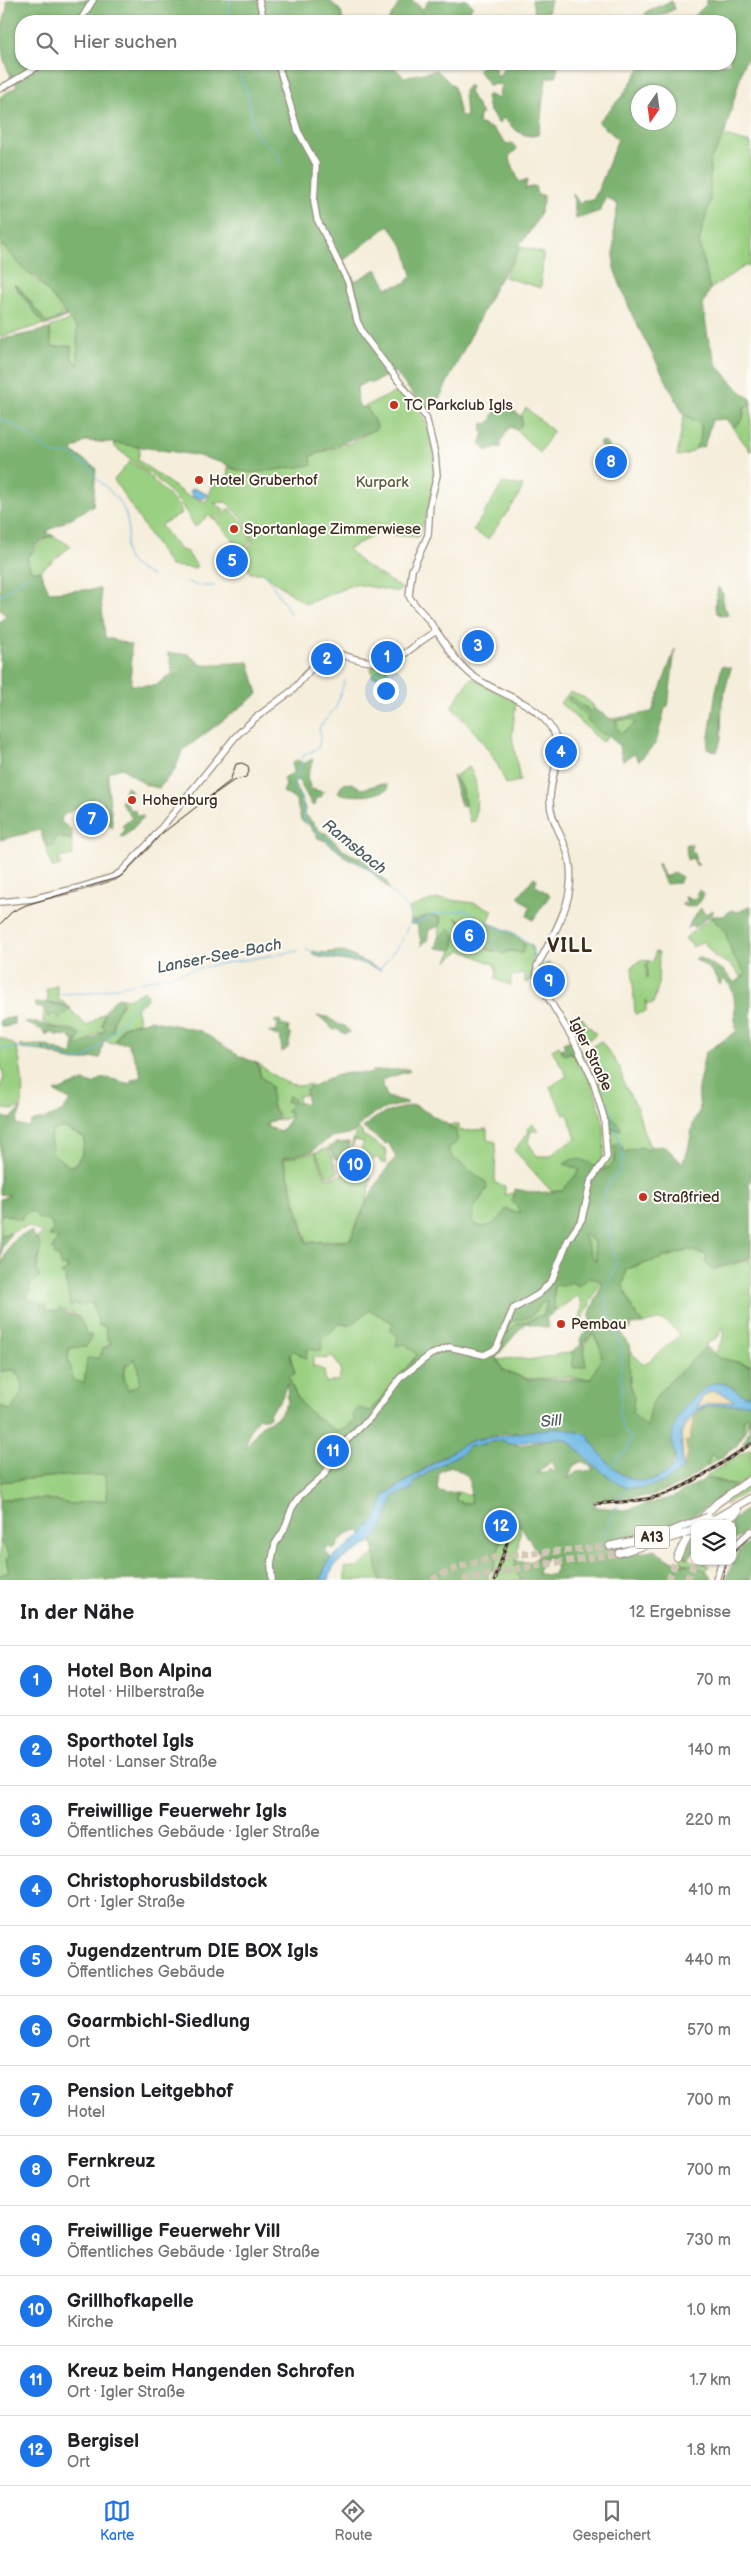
<!DOCTYPE html>
<html lang="de">
<meta charset="utf-8">
<style>
:root{--surface:#fff;--page:#f2f2f2;--text:#202124;--muted:#757577;--line:#e0e0e0;--accent:#1a73e8}
body{margin:0;font-family:"Balsamiq Sans",sans-serif;background:var(--page);color:var(--text)}
.controls{position:absolute;right:15px;bottom:15px;display:grid;overflow:hidden;border-radius:10px;box-shadow:0 1px 4px #0004}
.controls button{width:45px;height:45px;display:grid;place-items:center;padding:0;border:0;border-bottom:1px solid var(--line);background:var(--surface);color:var(--text);font:25px sans-serif}
.compass{position:absolute;left:631px;top:85px;width:45px;height:45px;border-radius:50%;background:var(--surface);box-shadow:0 1px 4px #0004;rotate:193deg}
.you{position:absolute;left:385px;top:690px;width:18px;height:18px;margin:-12px;border:4px solid #fff;border-radius:50%;background:#1a73e8;box-shadow:0 0 0 8px #1a73e833}
.badge{display:grid;place-items:center;width:32px;height:32px;border-radius:50%;background:var(--accent);color:#fff;font-size:16px;font-weight:700}
.pin{position:absolute;translate:-50% -50%;border:2px solid #fff;box-shadow:0 1px 5px #0006}
.list{margin:0;padding:0;list-style:none}
h2{display:flex;justify-content:space-between;align-items:center;height:65px;margin:0;padding:0 20px;font-size:21px}
h2 small{font-size:16px;font-weight:400;color:var(--muted)}
.list li{display:grid;grid-template-columns:32px 1fr auto;gap:15px;align-items:center;box-sizing:border-box;height:70px;padding:0 20px;border-top:1px solid var(--line)}
.list b{display:block;font-size:19px;white-space:nowrap}
.list p{margin:0;font-size:16px;white-space:nowrap;color:var(--muted)}
.list em{font-size:16px;font-style:normal;color:var(--muted)}
.icon{flex:none;width:28px;height:28px;fill:none;stroke:currentColor;stroke-width:2;stroke-linecap:round;stroke-linejoin:round}
.map{position:relative;flex:none;width:751px;height:1580px;overflow:hidden}
.search{position:absolute;background:var(--surface);box-shadow:0 1px 4px #0004;left:15px;right:15px;top:15px;height:55px;display:flex;align-items:center;gap:12px;box-sizing:border-box;padding:0 18px;border-radius:20px;color:var(--muted);font-size:19px}
.sheet{height:905px;background:var(--surface)}
nav{display:flex;justify-content:space-around;align-items:center;box-sizing:border-box;height:70px;border-top:1px solid var(--line);background:var(--surface);font-size:14px;color:var(--muted)}
nav a{display:grid;justify-items:center;gap:2px}
nav .on{color:var(--accent)}
.map>svg:first-child{display:block}
.green{fill:#9ad081;stroke:#6a7d50;fill-rule:evenodd}
.forest{fill:#7bb26f;stroke:#5b6e46;fill-rule:evenodd}
.sand{fill:#eeda9e;stroke:#94825e}
.water{fill:#6db8e6;stroke:#547182;fill-rule:evenodd}
.lines{fill:none;stroke-linecap:round;stroke-linejoin:round}
.stream{stroke:#6db8e6;stroke-width:1}
.highway-tunnel{stroke:#d0c7b5;stroke-width:7;stroke-dasharray:7 3.5;stroke-linecap:butt}
.major-casing{stroke:#988c7c;stroke-width:8}
.highway-casing{stroke:#988c7c;stroke-width:9}
.major{stroke:#fff;stroke-width:5.5}
.highway{stroke:#fff;stroke-width:7}
.tram{stroke:#3b2a1e;stroke-width:1}
.rail-casing{stroke:#3b2a1e;stroke-width:3}
.rail{stroke:#fdfcf7;stroke-width:1;stroke-dasharray:4;stroke-linecap:butt}
.highway-bridge-casing{stroke:#988c7c;stroke-width:9;stroke-linecap:butt}
.highway-bridge{stroke:#fff;stroke-width:7}
.poi-dot{fill:#c8321e;stroke:#fdfcf7;stroke-width:2}
.labels{text-anchor:middle;stroke-width:4;stroke-linejoin:round;paint-order:stroke}
.shield{fill:#fdfcf7;stroke:#75695f;stroke-width:1}
.shield-label{font-size:14px;font-weight:bold;fill:#3b2a1e}
.poi-label{font-size:15px;fill:#3b2a1e;stroke:#fdfcf7;text-anchor:start}
.park-label{font-size:15px;fill:#585c3c;stroke:#fdfcf7}
.street-label{font-size:15px;fill:#3b2a1e;stroke:#fdfcf7}
.water-label{font-size:16px;font-style:italic;fill:#4c5c64;stroke:#fdfcf7}
.district-label{font-size:20px;font-weight:bold;letter-spacing:1px;fill:#3b2a1e;stroke:#fdfcf7}
</style>
<div class="map">
<svg width="751" height="1580" viewBox="0 0 751 1580">
<rect width="100%" height="100%" fill="#fdfcf7"/>
<filter id="ink" filterUnits="userSpaceOnUse"><feTurbulence type="fractalNoise" baseFrequency=".02" numOctaves="2"/><feDisplacementMap in="SourceGraphic" scale="10" xChannelSelector="R" yChannelSelector="G"/><feConvolveMatrix kernelMatrix="1 2 1 2 8 2 1 2 1" color-interpolation-filters="sRGB"/></filter>
<filter id="wash" filterUnits="userSpaceOnUse"><feTurbulence type="fractalNoise" baseFrequency=".0096" numOctaves="4" result="noise"/><feDisplacementMap in="SourceGraphic" scale="20" xChannelSelector="R" yChannelSelector="G"/><feGaussianBlur stdDeviation="1.12" result="paint"/><feColorMatrix in="noise" values="0 0 0 0 0 0 0 0 0 0 0 0 0 0 0 0 0 1.4 0 .05"/><feComposite in="paint" operator="in"/></filter>
<g filter="url(#wash)">
<rect width="100%" height="100%" fill="#f5eedb"/>
<!-- green -->
<path class="green" d="M724,136L751,143V265L745,266L710,289L699,242L710,201V161Z
M0,244C12,256 65,306 67,317L64,313L60,314L61,317L47,323L19,287L14,285L44,324L0,337Z
M521,247L543,253L541,288L504,277Z
M71,320L77,327L78,365L71,356V346L52,347L50,327Z
M403,389C410,399 419,410 425,421C442,458 433,502 418,537L377,534L348,549L363,564L401,588L399,592L355,584L306,604L262,573H250L243,551L254,542L244,520L226,502L214,503L225,510L215,520L209,515L195,527L181,504L160,482L115,447L114,443L133,445L140,449L138,460L186,495L206,502L214,483L227,482L228,467L239,471L311,465V456L352,442L375,429L377,427L366,406Z
M751,406V452L733,428L743,419L745,407Z
M526,408L553,431L540,453L516,430L522,425V414Z
M684,415L701,425C701,444 697,454 677,456Z
M130,461L146,473L180,507L182,513L162,524L161,526L179,549L187,552L197,566L195,568L170,566L114,480Z
M503,483L523,486L517,499L488,539L473,531Z
M229,508L242,521L252,541L242,550L216,521Z
M48,537H55L71,546L40,571H31L27,558Z
M385,664L388,671L380,677H373L371,667Z
M471,678L516,702L512,736L520,781L506,784C494,752 475,731 451,707Z
M570,692L585,698L594,706L591,714L585,706L609,735L602,742L560,703Z
M630,719L636,723L622,733L616,727L613,721Z
M469,767C479,780 477,804 475,821L470,822L461,787L455,776Z
M56,837L72,840L73,855L59,858L61,865L52,867L45,846L52,847Z
M443,899L474,903L493,910L486,927L471,924L465,920L460,921L470,932L469,940L484,944L488,950L503,954L509,951L523,953L525,943L532,946L533,959L530,968L534,970V979L525,983V974L511,976V986L495,979L497,975L495,965L461,950L447,961C452,950 459,942 452,930L448,929L439,938L441,917L430,915L411,921L409,908L431,900Z
M711,917L725,932L733,957L746,974L741,977L731,965L715,957L703,941L693,947L685,938Z
M655,952L659,953L658,987L653,1004H646V1000V1012L635,1014L632,967L640,960L650,961L646,964L647,979V964L654,960Z
M549,963L556,972L553,977L541,980L538,978L539,967Z
M57,985L58,997L87,1026L104,1013L102,1025L106,1030L92,1036L86,1044L76,1046L81,1035C73,1026 66,1030 56,1028C52,1027 47,1024 43,1022L44,1007L54,1014L71,1008L59,1003L45,1005L48,999L46,990Z
M145,991L148,994L146,1000L136,1008L140,1022L122,1027L114,1043L107,1042L106,1037L113,1031L114,1019L123,1002L118,997L128,999Z
M578,1014L596,1034L587,1041L575,1025V1017Z
M0,1037L16,1046C20,1057 27,1100 19,1107C14,1112 6,1109 0,1108V1088L4,1077L0,1060Z
M601,1041L620,1068L624,1084L637,1107L643,1130L651,1149L648,1151L641,1147L624,1152L619,1142L612,1166L602,1170L609,1156L608,1129L621,1130L607,1121L598,1088L601,1074L594,1061L581,1053Z
M43,1045V1051L21,1049L19,1046Z
M559,1046L564,1055L570,1053L576,1056L575,1059L580,1064L582,1062C595,1086 615,1144 598,1168L580,1170L562,1191H551L514,1150L529,1132L527,1129L533,1124L539,1131H531L528,1142L537,1156H551L559,1148L576,1139L568,1114L564,1115L550,1087L567,1076L552,1050Z
M258,1063C271,1075 293,1091 311,1084L305,1095L298,1096L299,1104L294,1103V1099L288,1096L286,1102L292,1104L285,1111L290,1112V1117L281,1120L273,1106L270,1093L272,1091L271,1086L261,1076Z
M449,1125H459V1131L487,1129V1140L496,1142L495,1183L505,1186V1195L513,1193L512,1200L521,1212H514L507,1209C500,1221 485,1235 471,1221L474,1208L482,1197L486,1182L452,1157L448,1149L450,1145Z
M65,1128L85,1138L82,1154L74,1166H69L52,1154L50,1137L54,1129Z
M359,1129L362,1132L363,1137L365,1136L387,1151L385,1164L380,1162V1159L375,1157L374,1160L358,1156L364,1142L355,1140L351,1149L353,1139Z
M328,1148L338,1173L327,1176L316,1152Z
M315,1152L326,1178L354,1173L371,1178L367,1200L350,1240L307,1242L284,1159Z
M30,1211L35,1212L38,1218L50,1221L58,1238L52,1249H55L62,1264L67,1265L65,1280L73,1303L93,1304L98,1323L105,1326L108,1340L111,1341L87,1371L84,1383L82,1384L72,1380C73,1368 65,1360 70,1348L86,1347L92,1336L86,1335L78,1316L59,1308L57,1313L46,1310V1307L23,1297C34,1283 45,1255 37,1238L43,1233L28,1226L0,1236V1217L4,1214L22,1220V1216Z
M585,1233L594,1242L596,1262C589,1256 589,1244 582,1237Z
M689,1250L707,1255L705,1262L712,1270L748,1260L751,1256V1365L720,1358L715,1354L724,1336V1329H721L719,1336L705,1345L706,1347L659,1392L652,1404L647,1427L632,1413L634,1398L630,1384L629,1345L632,1353L644,1365L680,1335C665,1319 664,1317 643,1324L633,1310L623,1286L626,1269Z
M590,1277L603,1282L599,1285L583,1318L578,1321C583,1314 584,1301 577,1296L557,1310L554,1308V1284L563,1286L571,1282L579,1286Z
M547,1301L544,1314L529,1321L516,1324L507,1335L510,1321L531,1317L543,1302Z
M370,1310L393,1323L398,1336L417,1355L370,1411L354,1420L346,1429L334,1430C311,1414 296,1404 289,1376L295,1373L290,1355L293,1350C314,1347 324,1336 340,1323L350,1325ZM313,1356L326,1359L332,1356L341,1369L339,1380L326,1383L324,1371L316,1366L313,1367Z
M593,1334L603,1354L599,1367L591,1379L569,1377L528,1379L503,1370L498,1360L514,1358L529,1360L571,1352L574,1358L572,1364L574,1368L586,1366L584,1345Z
M134,1358L139,1369L140,1384L128,1390C122,1377 122,1367 134,1358Z
M15,1370C27,1389 22,1393 11,1410L0,1406V1371Z
M748,1415C751,1438 723,1458 707,1466L711,1454L724,1456L743,1432L744,1418Z
M751,1448V1476L736,1486L706,1476Z
M81,1474L107,1475V1500L70,1504L47,1499H0V1482Z
M751,1483V1489L725,1505L729,1498Z
M457,1492L471,1495L472,1502L463,1503L456,1500Z
M511,1523L521,1526L515,1568L521,1580H491L504,1528Z
M0,1540L10,1556L6,1560L9,1572L0,1575Z
M375,1554L380,1580H345V1567L357,1568Z
M684,1556L698,1565L700,1561H705V1564L709,1566L706,1570L682,1562L680,1559Z"/>
<!-- forest -->
<path class="forest" d="M7,0H329L341,11L343,21H21V64H396L394,67L404,77L437,70L454,87L460,115L466,117L464,91L469,85L471,87L469,92L482,114L479,115L478,123L493,129L507,144L512,143L517,149L509,156L519,182L528,179L525,189L535,186L537,195H543C544,213 530,233 519,245L521,247L496,285L435,407H423L395,372L372,383L368,381L357,387L358,403L361,408L366,406L377,427L376,429L311,456L312,465L254,473L239,471L223,463L195,455L114,443L86,441L71,451L96,468L93,506L46,532L54,536C42,536 34,549 27,558L31,571H40L49,592L100,589L105,637L131,645V685L155,686L173,673L168,653L188,654L202,665L249,662L258,694L182,751L175,770L159,788L146,785L122,768L108,772V788L113,828L108,825L101,800L95,798L62,816L61,822L72,830V839L56,837L52,847L45,845L40,830L0,840V621L6,615L0,610V340L49,329L52,347L71,346V357L78,366L77,328L36,277L25,270L0,243V97L17,86C2,63 0,52 3,23C5,16 8,7 7,0ZM389,225L405,249L412,275L405,283L387,288L377,269L355,281L343,261Z
M401,0H411L423,9L429,0H467L473,6L470,8L473,16L471,21H388Z
M532,0H551L547,17L549,21H536Z
M706,0H751V56L744,63L724,136L710,161V201L699,242L710,289L703,305L708,338L717,365L739,390L751,399V405L744,407L743,419L733,428L726,419L712,420L704,446L695,449L701,437V425L684,415L633,317L614,269V225L618,205L606,197L600,211L576,219L573,194L581,206L584,200H593C604,180 609,160 618,139L598,122L623,95L643,64H730V21H689L706,5ZM668,92V122H638V92Z
M672,1L675,9L659,16L661,21H642L647,11Z
M482,64L494,65L498,78L506,64H558L557,76L547,78C541,97 543,116 538,135C523,139 513,128 503,118L499,124L489,110L486,97L488,94L498,99L501,84L489,85L478,70Z
M14,285L18,287L47,323L65,315L66,317L45,326Z
M501,407L506,410L511,409L521,416V425L516,430L510,427L501,441V447L487,451L480,444L484,433L481,430L483,423L487,424L493,418L492,415Z
M601,441L606,443L614,455L612,461L599,443Z
M718,587L723,594V608L726,609L728,615L723,616L717,613L715,606Z
M675,649L668,706L665,708L656,743L639,761L634,754L623,761L619,746L609,735L602,734L587,720L588,717L568,700V697H572L591,713L593,708L611,719L652,712ZM630,719L636,723L622,733L616,727L618,723L614,721Z
M722,666L731,668L722,702L721,739L717,752L707,749L716,691Z
M312,759L313,760L307,778L311,789L324,792L321,797L315,799V806L312,805L299,781L296,780L294,783L305,808L304,813L321,832L326,833L343,850L366,861L371,870L386,881L389,889L365,866L347,858L326,841L318,838L309,825L301,820L296,800L283,792L286,785L283,779L294,772L292,763L297,760L304,764Z
M452,775L461,787L465,806L461,805Z
M352,783L362,789L380,784L387,785L388,789C371,798 357,796 339,794L338,792L343,784Z
M126,786L133,791H129L125,802L127,803L129,809L135,810L136,815L143,816V818L124,837L120,836L125,830L122,826L132,818L121,803Z
M686,844H692L691,851L695,852V861L699,865H696L693,858L687,860Z
M659,863L664,876H668L673,872L682,877L679,883L666,884L657,866Z
M534,877L537,879L535,885L550,895L533,920L527,916L530,907L518,897Z
M699,890L704,893C701,905 693,910 682,905L683,903L687,905L685,896L692,900L698,896L696,894Z
M751,906V1178L748,1188H751V1255L747,1259L712,1269L706,1262L707,1255L689,1250L626,1269L623,1286L633,1310L643,1324L630,1325V1329L621,1328L622,1335L629,1345L630,1384L634,1398L632,1413L647,1427L652,1404L659,1392L706,1347L720,1358L751,1366V1395L745,1396L726,1384L714,1383L683,1408L676,1455L669,1472C632,1496 606,1466 588,1435L561,1428L522,1433H506L473,1440L440,1458L385,1495L376,1519L362,1534L358,1530C348,1532 340,1538 337,1547L333,1549L330,1546L325,1551L331,1558L328,1561L320,1580H0V1575L9,1572L6,1559L10,1556L0,1540V1499H47L70,1504L107,1500L106,1475L58,1476L0,1482V1406L11,1410C22,1393 27,1389 15,1370L0,1371V1236L11,1233L2,1247L1,1268C7,1250 10,1235 32,1232L41,1246L36,1270L40,1276L30,1285L29,1295L24,1297L47,1306L46,1310L57,1312L59,1308C74,1321 81,1309 86,1335H92L86,1347L70,1348C65,1360 73,1368 72,1380L84,1383L87,1358H98L101,1356L103,1348L109,1346L111,1342L108,1340L105,1326H99L93,1304L86,1302L84,1306L81,1303L79,1306L73,1303L72,1307L70,1306L65,1276L61,1274L68,1269L67,1265L61,1267L59,1257L54,1255L55,1249L52,1250L58,1238L49,1236L53,1229L50,1221L38,1218L35,1213L30,1211L22,1216V1220L4,1214L0,1217V1199L10,1195L0,1194V1116L11,1119L22,1106L16,1124L29,1127L31,1122C47,1118 63,1116 70,1100L55,1092L83,1081L93,1084C97,1082 100,1079 103,1078C107,1077 125,1083 131,1084V1080L141,1077C139,1064 132,1055 128,1043H115L123,1027L150,1020L201,1031L239,1056L257,1063L260,1076L271,1086L272,1106L279,1120L268,1122L267,1127L281,1131L291,1117L290,1112L286,1111L292,1103L287,1101L288,1096L294,1099V1103H307L306,1090C333,1075 341,1071 372,1074V1071L408,1069L410,1071L381,1080L387,1097L407,1102V1104C385,1107 367,1113 354,1133L331,1137L312,1151L283,1158L306,1243L350,1241C362,1211 375,1181 396,1157L388,1142L386,1144L363,1128C379,1112 394,1110 415,1105L450,1126V1128L455,1129L458,1141L448,1149L452,1157L486,1182L487,1188L474,1208L472,1221C485,1235 500,1221 506,1209L514,1213L521,1212L512,1201L515,1189L535,1193L562,1191L580,1170L564,1164C577,1153 589,1163 602,1170C615,1166 618,1158 613,1146L619,1142L624,1152L642,1147L648,1151L650,1147L665,1146L682,1163C693,1147 688,1126 700,1110L698,1088L705,1053L737,1031C731,1014 741,991 723,979L720,985L712,971L695,959L698,957L723,970L735,983L746,974L734,957L725,932L711,916H724L731,910L738,912ZM65,1128L85,1138L82,1154L75,1166H69L53,1154L50,1137L54,1129ZM584,1234L594,1242L596,1261C589,1256 589,1244 583,1236ZM590,1277L603,1282L590,1313L589,1329L582,1337L580,1346L571,1352L574,1358L572,1363L574,1368L586,1366L583,1344L593,1333C607,1359 601,1356 591,1379L528,1380L503,1370L496,1357L525,1323L549,1328L546,1318L557,1310L554,1308V1285L563,1286L571,1282L579,1286ZM543,1302H547L544,1314L529,1321L516,1324L507,1334L510,1322L531,1317ZM370,1310L393,1323L390,1331L398,1336L396,1346L405,1344L417,1355L370,1411L359,1408L352,1414L354,1420L346,1429L334,1430C311,1414 296,1404 289,1376L295,1374L290,1355L293,1350L306,1359L308,1348L316,1351L321,1350L323,1339L340,1323L350,1325ZM134,1358L139,1369L140,1384L128,1390L123,1374L126,1364L131,1363ZM287,1382L288,1401L278,1417L261,1426L245,1449L250,1430L258,1418H269L270,1412L282,1398Z
M701,908L705,914L713,910V913L694,928L692,925L688,929L691,921Z
M430,915L440,918V926L429,930L427,941L424,942L422,946L417,924H410L411,921H417Z
M455,918L486,927L489,923L511,932L525,943L523,944L525,949L521,953L509,950L503,954L500,951L489,950L484,944L468,940L470,932L459,929L460,922Z
M448,929L452,930L455,936L453,950L436,948L439,938Z
M313,951L321,953L342,951L381,970L361,963L319,957L312,953Z
M118,997L123,1001L114,1019L113,1031L103,1043L100,1058C91,1057 86,1061 78,1061C66,1061 55,1054 43,1051L44,1045L72,1055L74,1040L71,1039L70,1036L56,1035L51,1032L45,1035L43,1030L25,1023C37,1019 46,1027 57,1029C68,1031 69,1028 80,1034L75,1046C85,1044 97,1036 106,1030L102,1025L106,1009Z
M35,1003C44,1002 62,1004 71,1008L59,1019L54,1014L48,1017L44,1007L37,1008Z
M317,1016L328,1017L339,1025L345,1026L350,1032L345,1034L337,1029L333,1030L328,1023Z
M14,1017V1024L5,1027L0,1025V1020Z
M280,1020L282,1025L289,1027L288,1031L291,1034L288,1048L282,1052L280,1034L277,1036L268,1032H276L278,1025L274,1021Z
M571,1040L581,1063L580,1064L575,1058L576,1056L570,1052L564,1055L561,1049L565,1047L563,1043Z
M613,1118L620,1126L621,1130L608,1129L607,1122Z
M349,1142V1159L340,1160L334,1158L329,1147L337,1143Z
M744,1402L751,1403V1439L742,1445L750,1429L748,1415L744,1418L743,1432L736,1447L729,1448L724,1456L718,1459L711,1454L707,1466L680,1485L650,1496L594,1501L596,1507L626,1510L673,1497L707,1478L736,1486C709,1507 684,1523 651,1533C637,1538 622,1537 608,1541L611,1549H617L621,1556L656,1550C663,1561 692,1565 706,1570L713,1580H521L515,1569V1560C524,1563 532,1564 538,1556L540,1564L538,1574L553,1575L557,1568L547,1556L543,1562L521,1526L511,1523L504,1528L493,1570L488,1571L489,1580H380L372,1540L384,1524L394,1496L411,1489L414,1481L450,1459L461,1455L468,1447L502,1440C524,1453 544,1435 562,1439C573,1442 593,1464 603,1473C613,1480 631,1484 643,1488L683,1469L684,1440L689,1442L695,1414C707,1402 729,1407 744,1402ZM552,1461L556,1473L549,1469L547,1473H537ZM583,1461L594,1470L577,1472L568,1479L574,1465ZM451,1466L468,1476L472,1502L463,1503L456,1500L457,1492L447,1493L437,1490L439,1472Z
M751,1505V1526L732,1543V1524H729Z
M693,1537L694,1550L689,1558L683,1555V1551Z
M751,1540V1580H725L741,1548Z"/>
<!-- sand -->
<path class="sand" d="M712,1391L722,1393L735,1401L707,1404L697,1410L703,1396Z
M695,1414L689,1442L685,1441L688,1453L683,1469L681,1433Z"/>
<!-- water -->
<path class="water" d="M193,488L207,494L203,499L192,496L190,491Z
M714,1383L726,1384L745,1396L751,1395V1403L709,1406L698,1410L687,1422L681,1433L683,1469L665,1482L643,1488H628L620,1485L593,1465L569,1441L559,1438L508,1444L502,1440L468,1447L461,1455L450,1459L415,1481L412,1489L394,1496C389,1510 385,1528 374,1539C359,1554 332,1556 329,1580H320L328,1561L359,1537L376,1519L385,1495L459,1447L474,1440L539,1430L561,1428L588,1435C602,1459 625,1489 656,1479C663,1476 670,1472 674,1465C678,1455 672,1451 672,1443C672,1415 691,1397 714,1383ZM712,1391L722,1393L734,1401L707,1404L697,1409L703,1396Z"/>
<g class="lines">
<!-- stream -->
<path class="stream" d="M226,21L231,0
M235,64L248,94L252,123L257,136L279,154V163
M0,419L16,426L52,454H71L80,462L89,465C95,483 116,491 124,510C139,544 104,553 152,576
M265,573L290,613
M187,582L198,586
M201,586H214
M0,596L29,575
M304,755L318,748L321,736L319,728L336,707L345,680
M300,771L303,756
M299,772L294,782L293,788L301,797L305,821L347,857L371,871L406,907
M408,909L411,922L417,923L431,915L466,910L496,927L512,932L527,942L533,951L534,958
M306,950L321,955L350,959L380,969L401,942L408,926
M58,994L91,993L219,964L298,951
M589,1047L606,1075
M19,1048L46,1049L75,1061L87,1058L115,1030L144,994
M0,1049L18,1048
M606,1091L607,1078
M608,1101L623,1155L619,1173L610,1180L601,1202L607,1211L609,1239L617,1263L603,1295C609,1303 608,1313 611,1322L615,1324C615,1338 621,1341 622,1351C624,1366 616,1371 623,1387C618,1399 622,1405 618,1413L624,1431L631,1438L626,1452L618,1456L614,1464L610,1465
M617,1502V1499L628,1488
M604,1535L617,1506"/>
</g>
</g>
<g filter="url(#ink)">
<g class="lines">
<!-- highway-tunnel -->
<path class="highway-tunnel" d="M432,1580C487,1548 549,1555 610,1546
M463,1580L504,1571L619,1553
M669,1580L677,1557
M687,1580L695,1561"/>
<!-- major casing -->
<g class="major-casing">
<path id="major" d="M259,0L264,21
M80,21L93,0
M0,89L42,64
M0,902L32,899L78,888L113,877L121,872L149,843L236,736L254,719L293,690L327,650C351,658 380,670 403,655C414,647 424,638 435,632
M732,1548L751,1531
M272,1580L271,1564L275,1544L284,1530L292,1508L300,1496L324,1475L343,1444L370,1418L400,1378L430,1355L449,1347L484,1355L496,1349L513,1309L539,1294L552,1280L568,1240L582,1219L591,1180L607,1157L604,1118L592,1078L574,1041L537,979V966C557,928 581,892 566,848C560,832 549,816 550,798C551,768 570,746 544,719C525,698 495,693 473,676C453,661 441,635 426,617C420,610 413,604 409,596L412,570L428,535L430,504L437,475L435,454L426,417L365,337L357,321L348,282L317,219L314,202L316,164L298,131L278,64
M716,1580L722,1561"/>
</g>
<!-- highway casing -->
<g class="highway-casing">
<path id="highway" d="M697,1523L717,1503L751,1479
M706,1524L751,1498
M723,1524L738,1511
M610,1546L661,1535L693,1523
M619,1553L684,1534
M677,1557L692,1530"/>
</g>
<!-- major -->
<use href="#major" class="major"/>
<!-- highway -->
<use href="#highway" class="highway"/>
<!-- tram -->
<path class="tram" d="M0,924L12,912L26,905L120,877L160,835L230,781L236,764L242,763L248,766L249,772L246,777L233,781L209,798
M732,1553L751,1536
M722,1580L727,1561"/>
<!-- rail casing -->
<g class="rail-casing">
<path id="rail" d="M595,1504C615,1502 636,1502 656,1497C691,1487 721,1463 751,1444
M495,1580L510,1533"/>
</g>
<!-- rail -->
<use href="#rail" class="rail"/>
<!-- highway-bridge casing -->
<g class="highway-bridge-casing">
<path id="highway-bridge" d="M693,1523L708,1517
M684,1534L695,1529"/>
</g>
<!-- highway-bridge -->
<use href="#highway-bridge" class="highway-bridge"/>
</g>
</g>
<!-- markers -->
<g class="poi-dot">
<circle cx="394" cy="405" r="5"/>
<circle cx="199" cy="480" r="5"/>
<circle cx="234" cy="529" r="5"/>
<circle cx="132" cy="800" r="5"/>
<circle cx="643" cy="1197" r="5"/>
<circle cx="561" cy="1324" r="5"/>
</g>
<g class="labels">
<!-- shield labels -->
<rect class="shield" x="634.5" y="1525.5" width="35" height="23" rx="4"/>
<g class="shield-label">
<text x="652" y="1542">A13</text>
</g>
<!-- poi labels -->
<g class="poi-label">
<text x="404" y="410">TC Parkclub Igls</text>
<text x="209" y="485">Hotel Gruberhof</text>
<text x="244" y="534">Sportanlage Zimmerwiese</text>
<text x="142" y="805">Hohenburg</text>
<text x="653" y="1202">Straßfried</text>
<text x="571" y="1329">Pembau</text>
</g>
<!-- park labels -->
<g class="park-label">
<text x="382" y="487">Kurpark</text>
</g>
<!-- street labels -->
<g class="street-label">
<text transform="translate(591 1054) rotate(64)" y="5">Igler Straße</text>
</g>
<!-- water labels -->
<g class="water-label">
<text transform="translate(355 846) rotate(39)" y="6">Ramsbach</text>
<text transform="translate(219 955) rotate(-11)" y="6">Lanser-See-Bach</text>
<text transform="translate(551 1420) rotate(-5)" y="6">Sill</text>
</g>
<!-- district labels -->
<g class="district-label">
<text x="570" y="952">VILL</text>
</g>
</g>
</svg>
<div class="controls">
<button><svg class="icon" aria-label="layers" viewBox="0 0 24 24"><path d="M12 4l9 5-9 5-9-5zM3 14l9 5 9-5"/></svg></button>
</div>
<svg class="compass" viewBox="-18 -18 36 36"><path d="M0-13l5 13h-10z" fill="#e53935"/><path d="M0 13l5-13h-10z" fill="#757577"/></svg>
<div class="you"></div>
<div class="pin badge" style="left:387px;top:657px">1</div>
<div class="pin badge" style="left:327px;top:659px">2</div>
<div class="pin badge" style="left:478px;top:646px">3</div>
<div class="pin badge" style="left:561px;top:752px">4</div>
<div class="pin badge" style="left:232px;top:561px">5</div>
<div class="pin badge" style="left:469px;top:936px">6</div>
<div class="pin badge" style="left:92px;top:819px">7</div>
<div class="pin badge" style="left:611px;top:462px">8</div>
<div class="pin badge" style="left:549px;top:981px">9</div>
<div class="pin badge" style="left:355px;top:1165px">10</div>
<div class="pin badge" style="left:333px;top:1451px">11</div>
<div class="pin badge" style="left:501px;top:1526px">12</div>
<div class="search"><svg class="icon" aria-label="search" viewBox="0 0 24 24"><circle cx="10" cy="10" r="6"/><path d="M15 15l6 6"/></svg>Hier suchen</div>
</div>
<section class="sheet">
<h2>In der Nähe<small>12 Ergebnisse</small></h2>
<ul class="list">
<li><span class="badge">1</span><div><b>Hotel Bon Alpina</b><p>Hotel · Hilberstraße</p></div><em>70 m</em></li>
<li><span class="badge">2</span><div><b>Sporthotel Igls</b><p>Hotel · Lanser Straße</p></div><em>140 m</em></li>
<li><span class="badge">3</span><div><b>Freiwillige Feuerwehr Igls</b><p>Öffentliches Gebäude · Igler Straße</p></div><em>220 m</em></li>
<li><span class="badge">4</span><div><b>Christophorusbildstock</b><p>Ort · Igler Straße</p></div><em>410 m</em></li>
<li><span class="badge">5</span><div><b>Jugendzentrum DIE BOX Igls</b><p>Öffentliches Gebäude</p></div><em>440 m</em></li>
<li><span class="badge">6</span><div><b>Goarmbichl-Siedlung</b><p>Ort</p></div><em>570 m</em></li>
<li><span class="badge">7</span><div><b>Pension Leitgebhof</b><p>Hotel</p></div><em>700 m</em></li>
<li><span class="badge">8</span><div><b>Fernkreuz</b><p>Ort</p></div><em>700 m</em></li>
<li><span class="badge">9</span><div><b>Freiwillige Feuerwehr Vill</b><p>Öffentliches Gebäude · Igler Straße</p></div><em>730 m</em></li>
<li><span class="badge">10</span><div><b>Grillhofkapelle</b><p>Kirche</p></div><em>1.0 km</em></li>
<li><span class="badge">11</span><div><b>Kreuz beim Hangenden Schrofen</b><p>Ort · Igler Straße</p></div><em>1.7 km</em></li>
<li><span class="badge">12</span><div><b>Bergisel</b><p>Ort</p></div><em>1.8 km</em></li>
</ul>
</section>
<nav>
<a class="on"><svg class="icon" aria-label="map" viewBox="0 0 24 24"><path d="M3 6l6-2 6 2 6-2v14l-6 2-6-2-6 2zM9 4v14M15 6v14"/></svg>Karte</a>
<a><svg class="icon" aria-label="directions" viewBox="0 0 24 24"><path d="M12 3l9 9-9 9-9-9zM9 14v-3h6M13 9l2 2-2 2"/></svg>Route</a>
<a><svg class="icon" aria-label="saved" viewBox="0 0 24 24"><path d="M7 4h10v16l-5-4-5 4z"/></svg>Gespeichert</a>
</nav>
